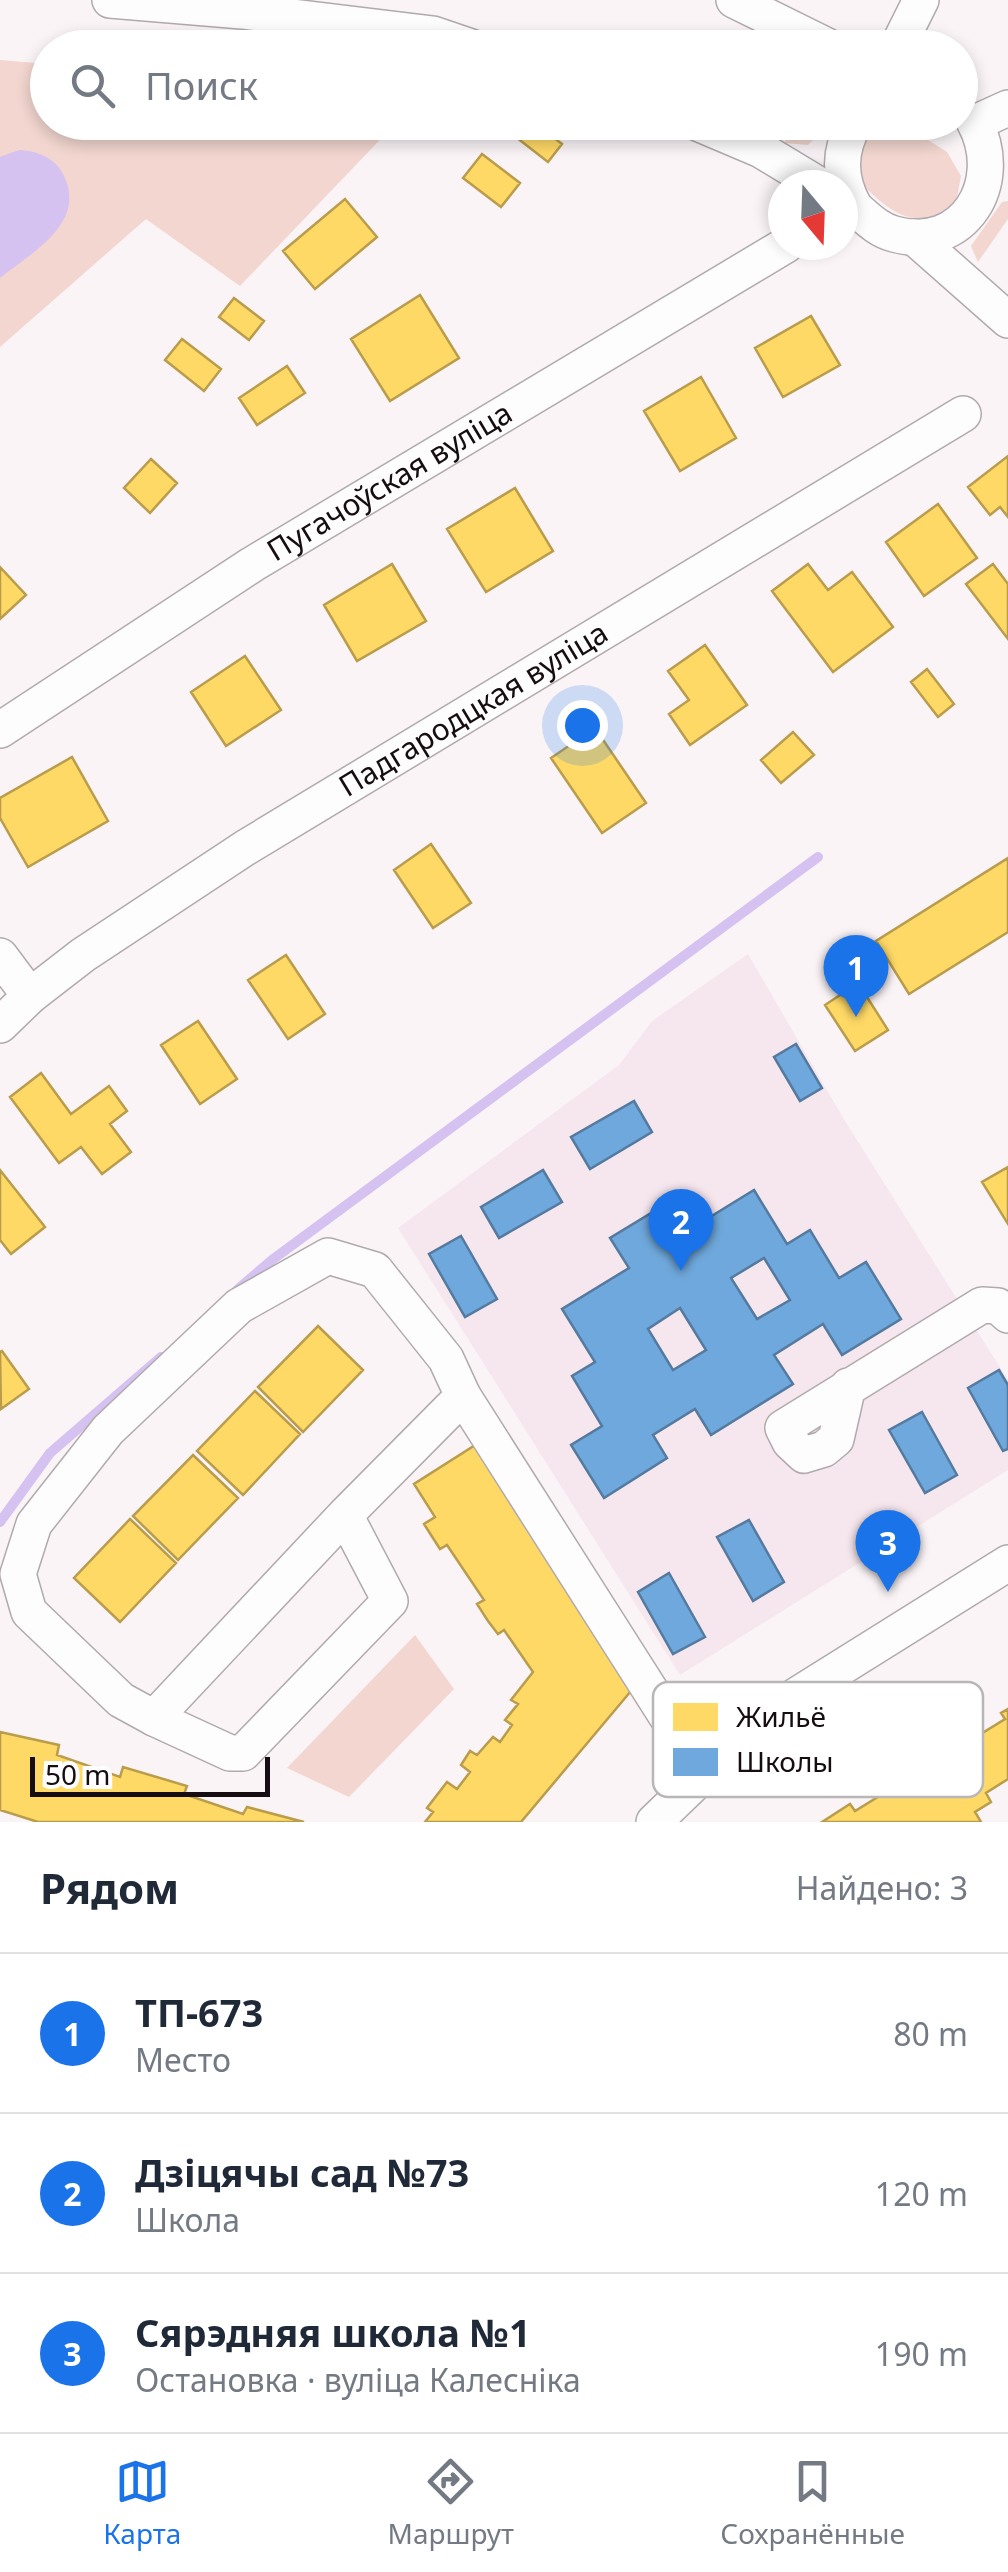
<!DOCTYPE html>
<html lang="ru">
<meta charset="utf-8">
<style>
:root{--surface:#fff;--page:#f6f6f7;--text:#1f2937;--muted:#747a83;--line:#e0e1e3;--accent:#1a73e8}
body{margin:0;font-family:"Noto Sans",sans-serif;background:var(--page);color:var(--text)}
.compass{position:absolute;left:768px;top:170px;width:90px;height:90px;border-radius:50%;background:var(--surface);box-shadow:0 5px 15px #0003;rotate:161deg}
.scale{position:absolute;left:30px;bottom:25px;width:240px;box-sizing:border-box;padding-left:10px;border:5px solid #150d11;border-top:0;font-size:28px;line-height:35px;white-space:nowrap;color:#150d11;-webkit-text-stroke:8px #fff;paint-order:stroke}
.you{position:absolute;left:582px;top:725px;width:35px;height:35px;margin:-25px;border:8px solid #fff;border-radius:50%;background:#1a73e8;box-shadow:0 0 0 15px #1a73e833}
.badge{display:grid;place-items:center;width:65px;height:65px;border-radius:50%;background:var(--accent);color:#fff;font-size:32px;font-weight:700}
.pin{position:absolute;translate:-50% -82px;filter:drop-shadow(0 2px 5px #0008)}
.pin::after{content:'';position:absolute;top:52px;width:35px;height:30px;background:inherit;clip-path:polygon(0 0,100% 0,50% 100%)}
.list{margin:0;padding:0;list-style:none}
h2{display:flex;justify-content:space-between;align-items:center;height:130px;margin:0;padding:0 40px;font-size:42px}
h2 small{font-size:32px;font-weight:400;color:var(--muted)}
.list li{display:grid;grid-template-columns:65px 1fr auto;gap:30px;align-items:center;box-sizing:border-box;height:160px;padding:0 40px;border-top:2px solid var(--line)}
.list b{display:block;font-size:38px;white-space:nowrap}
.list p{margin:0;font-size:32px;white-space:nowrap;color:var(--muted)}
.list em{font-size:32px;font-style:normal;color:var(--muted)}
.icon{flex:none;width:55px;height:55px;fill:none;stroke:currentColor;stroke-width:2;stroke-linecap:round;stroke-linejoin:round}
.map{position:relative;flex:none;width:1008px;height:1822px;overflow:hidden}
.search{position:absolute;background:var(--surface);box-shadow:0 5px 15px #0003;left:30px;right:30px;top:30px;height:110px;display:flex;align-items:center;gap:25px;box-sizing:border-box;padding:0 35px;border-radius:55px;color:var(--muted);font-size:38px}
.sheet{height:610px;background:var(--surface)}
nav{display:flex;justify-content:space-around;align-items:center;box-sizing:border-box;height:140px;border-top:2px solid var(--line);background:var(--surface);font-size:28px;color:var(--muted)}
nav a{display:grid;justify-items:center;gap:5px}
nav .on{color:var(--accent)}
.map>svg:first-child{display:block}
.built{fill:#f6e7ee}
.green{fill:#f2d6cf}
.water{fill:#d5c2f0}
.homes{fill:#ffd966;stroke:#b99c4c;stroke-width:2.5}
.schools{fill:#6fa8dc;stroke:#547a9f;stroke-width:2.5;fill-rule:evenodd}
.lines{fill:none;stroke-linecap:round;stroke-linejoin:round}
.stream{stroke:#d5c2f0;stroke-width:10}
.minor-casing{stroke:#b1aaad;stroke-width:38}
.minor{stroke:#fefdfe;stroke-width:35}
.labels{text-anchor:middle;stroke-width:10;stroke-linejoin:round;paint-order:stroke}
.street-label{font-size:30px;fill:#150d11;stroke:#fff}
.key{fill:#fff;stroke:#b9b6b8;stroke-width:2.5}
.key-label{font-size:28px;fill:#150d11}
</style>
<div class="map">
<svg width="1008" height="1822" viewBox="0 0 1008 1822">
<rect width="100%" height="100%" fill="#faf4f7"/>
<!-- built -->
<path class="built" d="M748,954L845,1121L1008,1380V1470L680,1675L398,1228L619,1065L652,1021Z"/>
<!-- green -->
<path class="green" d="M0,60L47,64L48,122L396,123L240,286L146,219L0,347Z
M798,122H830V123L808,145L784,143Z
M881,126H906L947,152L961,176L956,203C915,236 887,210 856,178L862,135Z
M1008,201V219L978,262L971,246L1002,202Z
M415,1635L454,1689L349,1797L287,1768Z"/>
<!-- water -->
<path class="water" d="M19,150C38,151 56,158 64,176C87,223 31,253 0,278V157Z"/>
<!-- homes -->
<path class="homes" d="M514,122H534L562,144L548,162L508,131Z
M482,154L520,183L501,207L463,178Z
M345,199L377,237L315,289L283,251Z
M420,295L459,358L390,401L351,339Z
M234,298L264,321L249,340L219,317Z
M811,316L840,365L783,397L755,348Z
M182,339L221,369L204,391L165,360Z
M287,366L305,393L257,425L239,398Z
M701,377L736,438L680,471L644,411Z
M1008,456V517L1000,507L990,515L968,487Z
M151,459L177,483L150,513L124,488Z
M515,488L553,551L486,592L447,529Z
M938,504L977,558L924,596L886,542Z
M392,564L426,621L357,661L324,605Z
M808,564L828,590L852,572L893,627L833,672L772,591Z
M993,564L1008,584V639L966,584Z
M0,567L26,595L0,619Z
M705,645L747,705L690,745L669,714L689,700L668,671Z
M245,656L281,710L226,746L191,692Z
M927,669L954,704L938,717L911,682Z
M595,728L646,803L602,833L551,758Z
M793,732L814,755L781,783L761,760Z
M72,757L108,821L28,867L0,818V798Z
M431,844L471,903L433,928L394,870Z
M1008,858V932L909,994L876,941Z
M286,955L325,1014L288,1039L248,980Z
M858,983L888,1030L855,1051L825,1005Z
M198,1021L237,1079L200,1104L161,1045Z
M41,1073L71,1114L109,1086L127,1111L110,1124L131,1152L102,1174L81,1147L59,1163L10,1097Z
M1008,1167V1224L982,1182Z
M0,1170L45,1227L11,1254L0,1240Z
M318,1326L363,1370L303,1432L258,1387Z
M2,1351L29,1389L1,1409L0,1352Z
M255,1391L300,1434L243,1495L197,1451Z
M480,1442L631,1691L521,1822H425L433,1812L427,1808L447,1782L457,1789L470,1772L461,1765L470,1751L477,1755L493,1737L500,1742L512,1725L505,1720L518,1704L511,1700L533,1672L504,1630L498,1634L488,1621L477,1604L484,1600L447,1545L440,1549L431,1535L424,1524L435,1517L414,1484Z
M193,1455L238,1498L178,1560L133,1516Z
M130,1519L176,1563L120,1622L74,1578Z
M1008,1709V1779L986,1793L991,1802L975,1812L981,1822H822L850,1804L855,1811L915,1774L910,1767L941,1748L945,1756L1005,1719L1001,1713Z
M0,1732L59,1745L57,1755L120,1777L123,1767L187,1786L184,1794L243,1814L247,1807L304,1822H38L0,1810Z"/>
<!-- schools -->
<path class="schools" d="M796,1044L822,1088L800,1101L774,1057Z
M634,1101L652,1132L590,1169L571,1137Z
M543,1170L562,1202L499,1238L481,1207Z
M754,1190L787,1244L810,1230L839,1278L866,1262L901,1319L842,1355L823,1324L774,1355L793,1384L711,1435L695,1409L653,1435L667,1458L604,1498L571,1445L602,1426L572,1376L595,1362L562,1309L629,1268L610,1238L666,1204L684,1233ZM764,1258L790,1300L757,1319L731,1278ZM680,1308L706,1350L673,1370L648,1329Z
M461,1236L497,1299L465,1317L429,1254Z
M999,1370L1008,1385V1449L1003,1451L968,1388Z
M922,1412L957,1475L925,1493L889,1430Z
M749,1520L784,1582L753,1601L717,1537Z
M669,1573L705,1637L673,1654L638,1592Z"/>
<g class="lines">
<!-- stream -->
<path class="stream" d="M237,1290L272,1260L818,857
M0,1522L50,1453L161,1357"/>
<!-- minor casing -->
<g class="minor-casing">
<g id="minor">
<path d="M110,0L242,11L433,34L474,48"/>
<path d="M734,0L831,48"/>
<path d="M897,48L921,0"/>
<path d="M695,122L761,150L819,185"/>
<path d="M975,123L1008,108"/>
<path d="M843,199C861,210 872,228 894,234C964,253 1006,183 975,123"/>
<path d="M854,206C838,177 839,150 855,122"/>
<path d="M914,237L1008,320"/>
<path id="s1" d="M0,730L253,564L786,245"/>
<path d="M0,956L30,996"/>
<path id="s2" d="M0,1025L30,996L83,955L245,848L963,414"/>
<path d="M848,1386L836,1439L824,1449L804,1455L790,1442L783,1428L982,1305L998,1306L1008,1315"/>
<path d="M345,1515L390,1601L243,1753H230L154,1718L345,1515L463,1396L671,1723L710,1768"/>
<path d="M154,1718L121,1700L29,1612L18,1574L34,1524L108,1430L239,1306L328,1256L375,1270L446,1359L463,1396"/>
<path d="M654,1822L710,1768L797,1695L1008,1563"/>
</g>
</g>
<!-- minor -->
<use href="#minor" class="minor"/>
</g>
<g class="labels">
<!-- street labels -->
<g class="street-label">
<text dy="10" stroke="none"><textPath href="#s1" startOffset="462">Пугачоўская вуліца</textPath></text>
<text dy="10" stroke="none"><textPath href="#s2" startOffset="570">Падгародцкая вуліца</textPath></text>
</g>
</g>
<!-- legend -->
<rect x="653" y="1682" width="330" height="115" rx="15" class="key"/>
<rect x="673" y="1703" width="45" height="28" fill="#ffd966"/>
<rect x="673" y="1748" width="45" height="28" fill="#6fa8dc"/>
<g class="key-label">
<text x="736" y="1727">Жильё</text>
<text x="736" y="1772">Школы</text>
</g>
</svg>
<svg class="compass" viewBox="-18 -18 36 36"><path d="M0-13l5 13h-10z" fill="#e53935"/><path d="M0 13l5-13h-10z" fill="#747a83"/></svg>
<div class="scale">50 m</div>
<div class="you"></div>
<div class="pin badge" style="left:856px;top:1017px">1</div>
<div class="pin badge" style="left:681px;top:1271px">2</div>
<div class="pin badge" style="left:888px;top:1592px">3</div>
<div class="search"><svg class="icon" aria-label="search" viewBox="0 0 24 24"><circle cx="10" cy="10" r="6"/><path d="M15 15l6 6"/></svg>Поиск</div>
</div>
<section class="sheet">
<h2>Рядом<small>Найдено: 3</small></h2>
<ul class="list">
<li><span class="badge">1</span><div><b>ТП-673</b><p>Место</p></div><em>80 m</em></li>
<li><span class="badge">2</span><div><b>Дзіцячы сад №73</b><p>Школа</p></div><em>120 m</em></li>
<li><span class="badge">3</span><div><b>Сярэдняя школа №1</b><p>Остановка · вуліца Калесніка</p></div><em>190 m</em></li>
</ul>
</section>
<nav>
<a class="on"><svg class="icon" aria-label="map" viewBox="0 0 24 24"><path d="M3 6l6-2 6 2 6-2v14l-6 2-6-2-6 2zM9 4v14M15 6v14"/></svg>Карта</a>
<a><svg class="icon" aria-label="directions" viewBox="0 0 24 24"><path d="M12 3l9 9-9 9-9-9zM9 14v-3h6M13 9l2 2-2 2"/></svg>Маршрут</a>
<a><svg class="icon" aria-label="saved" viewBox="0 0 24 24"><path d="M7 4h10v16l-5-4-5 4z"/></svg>Сохранённые</a>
</nav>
